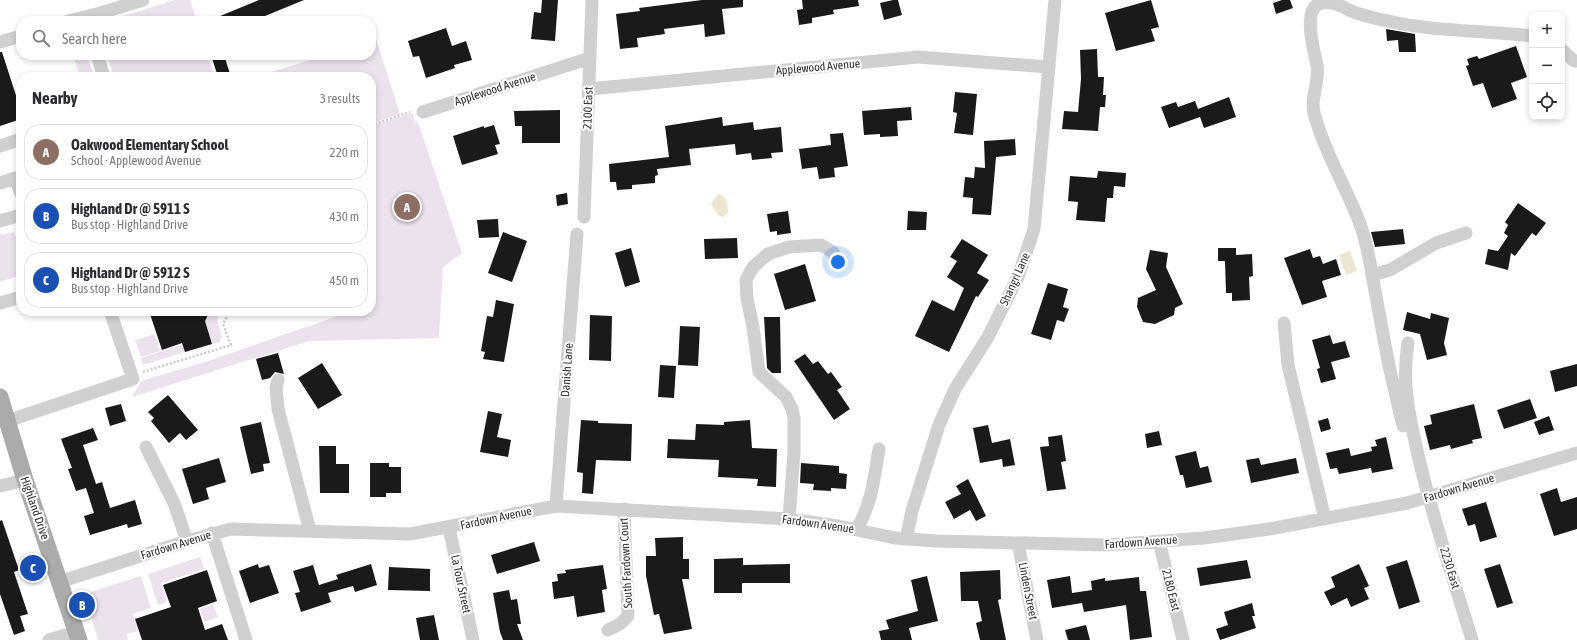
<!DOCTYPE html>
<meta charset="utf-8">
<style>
:root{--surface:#fff;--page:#f2f2f3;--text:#2b2b33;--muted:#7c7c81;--line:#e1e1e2;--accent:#346680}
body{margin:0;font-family:"Asap Condensed",sans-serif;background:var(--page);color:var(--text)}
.controls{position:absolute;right:12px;top:12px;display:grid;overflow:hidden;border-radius:8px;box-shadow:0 2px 6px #0003}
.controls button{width:36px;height:36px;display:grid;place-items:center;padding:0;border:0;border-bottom:1px solid var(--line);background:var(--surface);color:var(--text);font:20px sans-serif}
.you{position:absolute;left:838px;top:262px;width:14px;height:14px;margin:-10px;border:3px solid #fff;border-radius:50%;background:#1a73e8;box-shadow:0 0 0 6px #1a73e833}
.badge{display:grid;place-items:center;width:26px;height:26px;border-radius:50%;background:var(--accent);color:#fff;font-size:13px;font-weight:700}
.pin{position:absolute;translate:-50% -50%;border:2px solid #fff;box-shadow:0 1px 4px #0006}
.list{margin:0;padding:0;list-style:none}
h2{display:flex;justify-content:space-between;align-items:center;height:52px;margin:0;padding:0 16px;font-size:17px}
h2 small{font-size:13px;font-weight:400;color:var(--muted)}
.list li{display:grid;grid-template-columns:26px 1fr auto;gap:12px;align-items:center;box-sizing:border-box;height:56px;margin:0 8px 8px;padding:0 8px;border:1px solid var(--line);border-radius:16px}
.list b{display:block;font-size:15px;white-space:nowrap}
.list p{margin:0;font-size:13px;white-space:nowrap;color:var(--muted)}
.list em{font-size:13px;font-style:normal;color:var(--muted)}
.icon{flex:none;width:22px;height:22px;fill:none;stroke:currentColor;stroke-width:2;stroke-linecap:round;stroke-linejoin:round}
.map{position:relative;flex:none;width:1577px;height:640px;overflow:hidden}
.search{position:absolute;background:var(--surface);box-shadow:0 2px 6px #0003;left:16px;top:16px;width:360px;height:44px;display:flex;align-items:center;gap:10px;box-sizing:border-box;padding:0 14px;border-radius:16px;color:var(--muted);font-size:15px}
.panel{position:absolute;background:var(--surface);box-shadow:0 2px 6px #0003;left:16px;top:72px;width:360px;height:244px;border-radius:16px}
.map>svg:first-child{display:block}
.green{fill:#ece2ee}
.water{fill:#ede6d0}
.building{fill:#1a1a1a}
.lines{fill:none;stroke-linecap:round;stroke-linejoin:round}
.path{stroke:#cacaca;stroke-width:2.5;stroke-dasharray:2 2;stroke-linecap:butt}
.minor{stroke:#d0d0d0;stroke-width:13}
.major{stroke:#ababab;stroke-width:17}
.labels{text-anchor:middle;stroke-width:4;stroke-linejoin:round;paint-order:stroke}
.street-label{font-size:12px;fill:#333;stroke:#fff}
</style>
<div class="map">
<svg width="1577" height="640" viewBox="0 0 1577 640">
<rect width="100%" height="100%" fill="#fff"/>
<!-- green -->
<path class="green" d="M175,0H190L197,21H107Z
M376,39L400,114L371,123V77H256L326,55H371V41Z
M73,55H87L94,77H80Z
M107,55H207L215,77H114Z
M412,113L415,123L418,122L462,253L443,267L439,338L309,341L132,397L141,381L205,362L341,315L340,311H371V126Z
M14,232L15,236L21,234V275L0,282V234L3,235Z
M210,311H221L217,320L222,336L220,342L212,344L205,321Z
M155,334L160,351L141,357L135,340Z
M183,344L185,352L143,365L141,358Z
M200,557L204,569L161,583L167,602L158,605L148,574Z
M141,576L151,608L133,614L138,631L127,634L128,640H98L84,594Z
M213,604L218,617L204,622L200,609Z"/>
<!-- water -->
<path class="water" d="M718,194C727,195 728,205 728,213L723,217L718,215L711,204Z
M1350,251L1357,271L1346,275L1339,255Z"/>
<!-- building -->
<path class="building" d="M259,0H304L253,21H208Z
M542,0H558L555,41L531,39L534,12L541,13Z
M702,0H743V7L722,9L725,34L705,37L704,24L664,29L665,34L637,38L638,47L620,49L616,14L640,11L639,8Z
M802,0H858L859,6L833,10L834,14L812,18V23L799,25L797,10L803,9Z
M893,0H898L902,15L884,20L880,3Z
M1151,0L1159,27L1151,29L1155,41L1116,51L1105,13Z
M1282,0H1290L1293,8L1276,14L1273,3Z
M446,28L452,46L466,41L472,60L454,65L455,68L426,78L419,56L413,57L408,41Z
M1386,29L1415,34L1416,52H1399L1398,40L1387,41Z
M1516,46L1527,77L1511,83L1517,99L1492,108L1483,83L1473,86L1466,66L1469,65L1467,59L1477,56L1479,59Z
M1097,49L1098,77H1104L1103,95H1106L1105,107H1100L1098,131L1062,129L1064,111L1078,112L1081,79L1080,50Z
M0,52H2L21,111V119L0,126Z
M211,55H224L231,77H218Z
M955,92L977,94L973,135L954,133L957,113L953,112Z
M1229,97L1236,117L1204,128L1200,117L1169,128L1161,107L1176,102L1178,107L1195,101L1198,109Z
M911,107L912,120L897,121L898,136L880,137V134L864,135L862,111Z
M560,110V143H522V126H515L514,111Z
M722,117L723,126L753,122L754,130L781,127L783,152L771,153L772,158L752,160L751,153L736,155L735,144L689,149L691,165L657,169L658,175L655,176V183L632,185V189L617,190L616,182H610L609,164L669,157L665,126Z
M494,125L500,144L495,145L498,154L462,165L453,136L484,126V128Z
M843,133L848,166L834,168L835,177L819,179L817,167L802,169L799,149L831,145L830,134Z
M1015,139L1016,155L996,157L991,215L972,214L973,198L963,197L965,177L974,178L975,167L985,168L984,141Z
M1098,171L1126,173L1125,187L1114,186L1113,198H1107L1105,222L1076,220L1078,202L1068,201L1070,176L1097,178Z
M567,193L568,204L557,206L556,195Z
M1518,203L1546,223L1536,236L1532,233L1515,256L1511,253L1508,270L1485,264L1488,249L1498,251L1508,236L1504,233L1508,225L1505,222Z
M788,211L791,233L777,235V231L770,232L767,214Z
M908,211L927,212L926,230H907Z
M498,219L499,237L479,238L477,220Z
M1403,229L1405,244L1375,247L1371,232Z
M503,232L527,241L512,282L488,273Z
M737,238L738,258L705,259L704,239Z
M962,239L988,255L977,273L989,280L978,297L976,296L949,352L915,336L932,300L954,311L964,288L947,277L957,261L950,257Z
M631,248L640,282L625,287L615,253Z
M1218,248H1236V255L1252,254L1253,276L1249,277L1250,300L1232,301V293H1226L1225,261H1218Z
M1310,249L1313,258L1320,256L1323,264L1336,259L1341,275L1322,281L1327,297L1302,305L1284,258Z
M1150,250L1168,253L1166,267L1183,304L1175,308L1174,315L1155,324L1143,322L1137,307L1138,298L1156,290L1146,269Z
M805,264L816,301L785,310L774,274Z
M1048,283L1068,289L1063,307L1069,309L1064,322L1057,320L1051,340L1031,334Z
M496,300L514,304L504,362L483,359L485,352L481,351L487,316L493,317Z
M149,311H210L205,321L212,344L185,352L182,343L162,350Z
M1407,312L1430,319L1431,313L1449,318L1444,343L1447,355L1427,360L1420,334L1403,330Z
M590,315L612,316L611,361L589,360Z
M764,317H780L781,373H772L767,368Z
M680,326L700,327L698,366L678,365Z
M1330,335L1333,344L1345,341L1350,357L1331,362L1336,379L1321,383L1317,369L1320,368L1312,340Z
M278,353L284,374L275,372L270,378L262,380L256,359Z
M805,354L813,364L818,361L828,374L831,372L842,387L837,390L850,409L834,420L794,361Z
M322,363L342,395L318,409L298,378Z
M1577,364V386L1555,392L1550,371Z
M660,365L676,366L674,398L658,397Z
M168,395L198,430L186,440L180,433L169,443L151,421L154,418L148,412Z
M1530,399L1537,418L1504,429L1497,410Z
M121,404L126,421L110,426L105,408Z
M1474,404L1482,438L1472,440L1473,443L1451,449L1450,445L1430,450L1424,426L1432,424L1430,415Z
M488,411L502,414L497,437L511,440L508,457L480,452Z
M1549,416L1554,430L1539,435L1534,422Z
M1328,418L1331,429L1321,432L1318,421Z
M581,420L598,421V423L632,424L631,461L596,460L593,494L582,493L583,473L577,472Z
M750,420L752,448L777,449L776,487L757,486L758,479L718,477L719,460L667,458L668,439L695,440L696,424L724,425V422Z
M261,422L270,463L263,464L264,471L251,474L240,427Z
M988,425L992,443L1010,439L1015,465L1003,467L1002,459L980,463L973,428Z
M93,428L98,440L83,445L96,484L102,482L110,508L135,500L142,524L128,528L127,524L90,535L84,516L94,513L86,488L76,491L68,469L72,468L61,439Z
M1159,431L1162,445L1147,448L1145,434Z
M1062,435L1066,461L1061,462L1066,489L1047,491L1040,447L1049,446L1048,437Z
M1386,437L1393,469L1372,473L1371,468L1339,474L1337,468L1330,469L1326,453L1349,448L1351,456L1372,451L1371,447L1377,446L1375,440Z
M319,446H336V464H349V493H320Z
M1196,451L1200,468L1208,466L1212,482L1186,488L1183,475H1180L1175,456Z
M219,458L226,482L206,488L209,499L193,504L182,469Z
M1259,458L1261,465L1296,458L1299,473L1251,483L1246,460Z
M370,463H389V467H401V493H386V497H370Z
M801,463L839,466V473L847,474L846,489L831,488V491L813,490L814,484L800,483Z
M968,479L986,516L976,521L970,510L954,519L945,502L961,494L956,486Z
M1557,488L1561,502L1577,497V529L1554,536L1540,494Z
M1486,502L1497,537L1480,542L1475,524L1468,526L1462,509Z
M2,520L19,570L14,572L28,614L20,616L25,631L14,635L0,594V521Z
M683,537V559H689V579H682L692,629L664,634L659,614L654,615L646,576V556H656L655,538Z
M534,542L540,561L497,574L491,555Z
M743,558V565L790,564V583H742V593H714V559Z
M1247,560L1251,578L1200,586L1197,568Z
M1407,560L1420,602L1399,609L1386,567Z
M258,564L259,568L269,565L279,593L250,603L239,571Z
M371,564L377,585L355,592L353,586L328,593L331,602L301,612L295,593L300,592L293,571L313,565L319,585L338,579L336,575Z
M1359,564L1369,586L1364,588L1369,599L1351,607L1347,598L1331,606L1324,592L1335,587L1331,577Z
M1500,564L1513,603L1497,608L1484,569Z
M603,565L607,589L602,590L605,612L577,617L574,596L554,599L552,582L558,581L557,574L566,573L565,570Z
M389,567L430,569V591L388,590Z
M207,570L217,601L198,608L205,630L222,624L228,640H142L135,619L171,607L163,585Z
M1000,570L1001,599L998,600L1006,640H980L976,623L982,621L978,601H961L960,572Z
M927,576L938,621L909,628L912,640H881L879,631L889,629L886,620L918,611L911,580Z
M1070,576L1072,593L1092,590L1091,581L1105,578V581L1139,577L1140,591H1146L1152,637L1130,640L1126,605L1084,612L1082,603L1052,608L1047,580Z
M509,590L511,600L517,599L521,624H517L523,640H503L500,632L493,593Z
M1252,603L1255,616H1252L1256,628L1220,640L1216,629L1228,625L1224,612Z
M434,615L439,640H420L416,618Z
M1086,625L1090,640H1068L1065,630Z"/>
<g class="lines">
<!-- path -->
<path class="path" d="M371,125L410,112
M143,372L231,345L223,324L230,311"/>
<!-- minor -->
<path class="minor" d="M68,21L97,14L143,0
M0,42L21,36
M1562,50L1574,61H1577
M97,55L104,77
M589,89L918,57L1048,67
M423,112L590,58
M0,146L21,139
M0,183L15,178L21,194
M584,217L592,0
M0,221L21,215
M1466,233L1436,243L1390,270L1372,275C1369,255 1365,235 1357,216C1343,182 1324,150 1314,113C1310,98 1320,81 1317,65C1314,51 1301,6 1322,3C1334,0 1345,9 1356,13C1366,16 1377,19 1388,21C1435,32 1484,30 1532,36
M1372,275L1389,366L1403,426
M0,303L21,297
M1284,323L1288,365L1325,519
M1408,343C1401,384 1410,419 1419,459C1433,520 1454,580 1472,640
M278,380L276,388L278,409L310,531
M7,421L133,379L110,311
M146,447L174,503L187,541
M0,486L25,480
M556,506L577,234
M789,519L794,452V418L792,409L786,397L759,372L753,327L747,298L746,280L753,267L768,254L789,247L821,245L833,252L836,261
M449,528L473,640
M857,529C872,502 874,479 879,449
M212,533L246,640
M906,539L912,511L939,425L955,389L988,337L1018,277L1034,229L1055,0
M1159,541L1183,640
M1018,543L1037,640
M59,582L187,541L231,529L410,534L556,506L789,519L838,526L895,538L936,541L1107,545L1204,538L1269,529L1407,503L1577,453
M608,630L620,624L628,616L624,509
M49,640L76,632"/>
<!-- major -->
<path class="major" d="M0,397L25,480L79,640"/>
</g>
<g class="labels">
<!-- street labels -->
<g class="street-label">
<text transform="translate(818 67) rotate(-5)" y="4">Applewood Avenue</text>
<text transform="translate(495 89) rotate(-18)" y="4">Applewood Avenue</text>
<text transform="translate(588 108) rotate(-88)" y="4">2100 East</text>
<text transform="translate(1015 279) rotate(-66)" y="4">Shangri Lane</text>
<text transform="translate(567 370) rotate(-86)" y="4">Danish Lane</text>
<text transform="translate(1459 488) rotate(-17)" y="4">Fardown Avenue</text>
<text transform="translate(35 508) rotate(71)" y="4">Highland Drive</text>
<text transform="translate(496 518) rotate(-12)" y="4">Fardown Avenue</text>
<text transform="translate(818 524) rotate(8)" y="4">Fardown Avenue</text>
<text transform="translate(1141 542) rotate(-4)" y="4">Fardown Avenue</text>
<text transform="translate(176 545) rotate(-17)" y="4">Fardown Avenue</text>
<text transform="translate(626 563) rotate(-93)" y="4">South Fardown Court</text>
<text transform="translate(1450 568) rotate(73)" y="4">2230 East</text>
<text transform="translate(461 584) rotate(78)" y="4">La Tour Street</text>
<text transform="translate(1171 590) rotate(76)" y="4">2180 East</text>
<text transform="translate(1028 591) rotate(79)" y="4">Linden Street</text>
</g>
</g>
</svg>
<div class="controls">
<button>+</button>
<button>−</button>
<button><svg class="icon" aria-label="locate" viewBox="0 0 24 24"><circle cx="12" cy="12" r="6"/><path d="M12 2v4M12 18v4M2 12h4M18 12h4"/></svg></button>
</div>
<div class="you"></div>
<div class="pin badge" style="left:407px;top:207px;background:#8d6e63">A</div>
<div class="pin badge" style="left:82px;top:605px;background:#1a4fb4">B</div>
<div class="pin badge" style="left:33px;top:568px;background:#1a4fb4">C</div>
<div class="search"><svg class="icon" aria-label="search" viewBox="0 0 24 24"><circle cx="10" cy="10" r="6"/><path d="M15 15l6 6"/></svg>Search here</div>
<section class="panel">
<h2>Nearby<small>3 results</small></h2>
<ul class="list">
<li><span class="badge" style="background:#8d6e63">A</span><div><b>Oakwood Elementary School</b><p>School · Applewood Avenue</p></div><em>220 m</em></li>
<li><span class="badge" style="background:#1a4fb4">B</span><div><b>Highland Dr @ 5911 S</b><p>Bus stop · Highland Drive</p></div><em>430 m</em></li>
<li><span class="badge" style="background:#1a4fb4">C</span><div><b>Highland Dr @ 5912 S</b><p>Bus stop · Highland Drive</p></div><em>450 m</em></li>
</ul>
</section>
</div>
